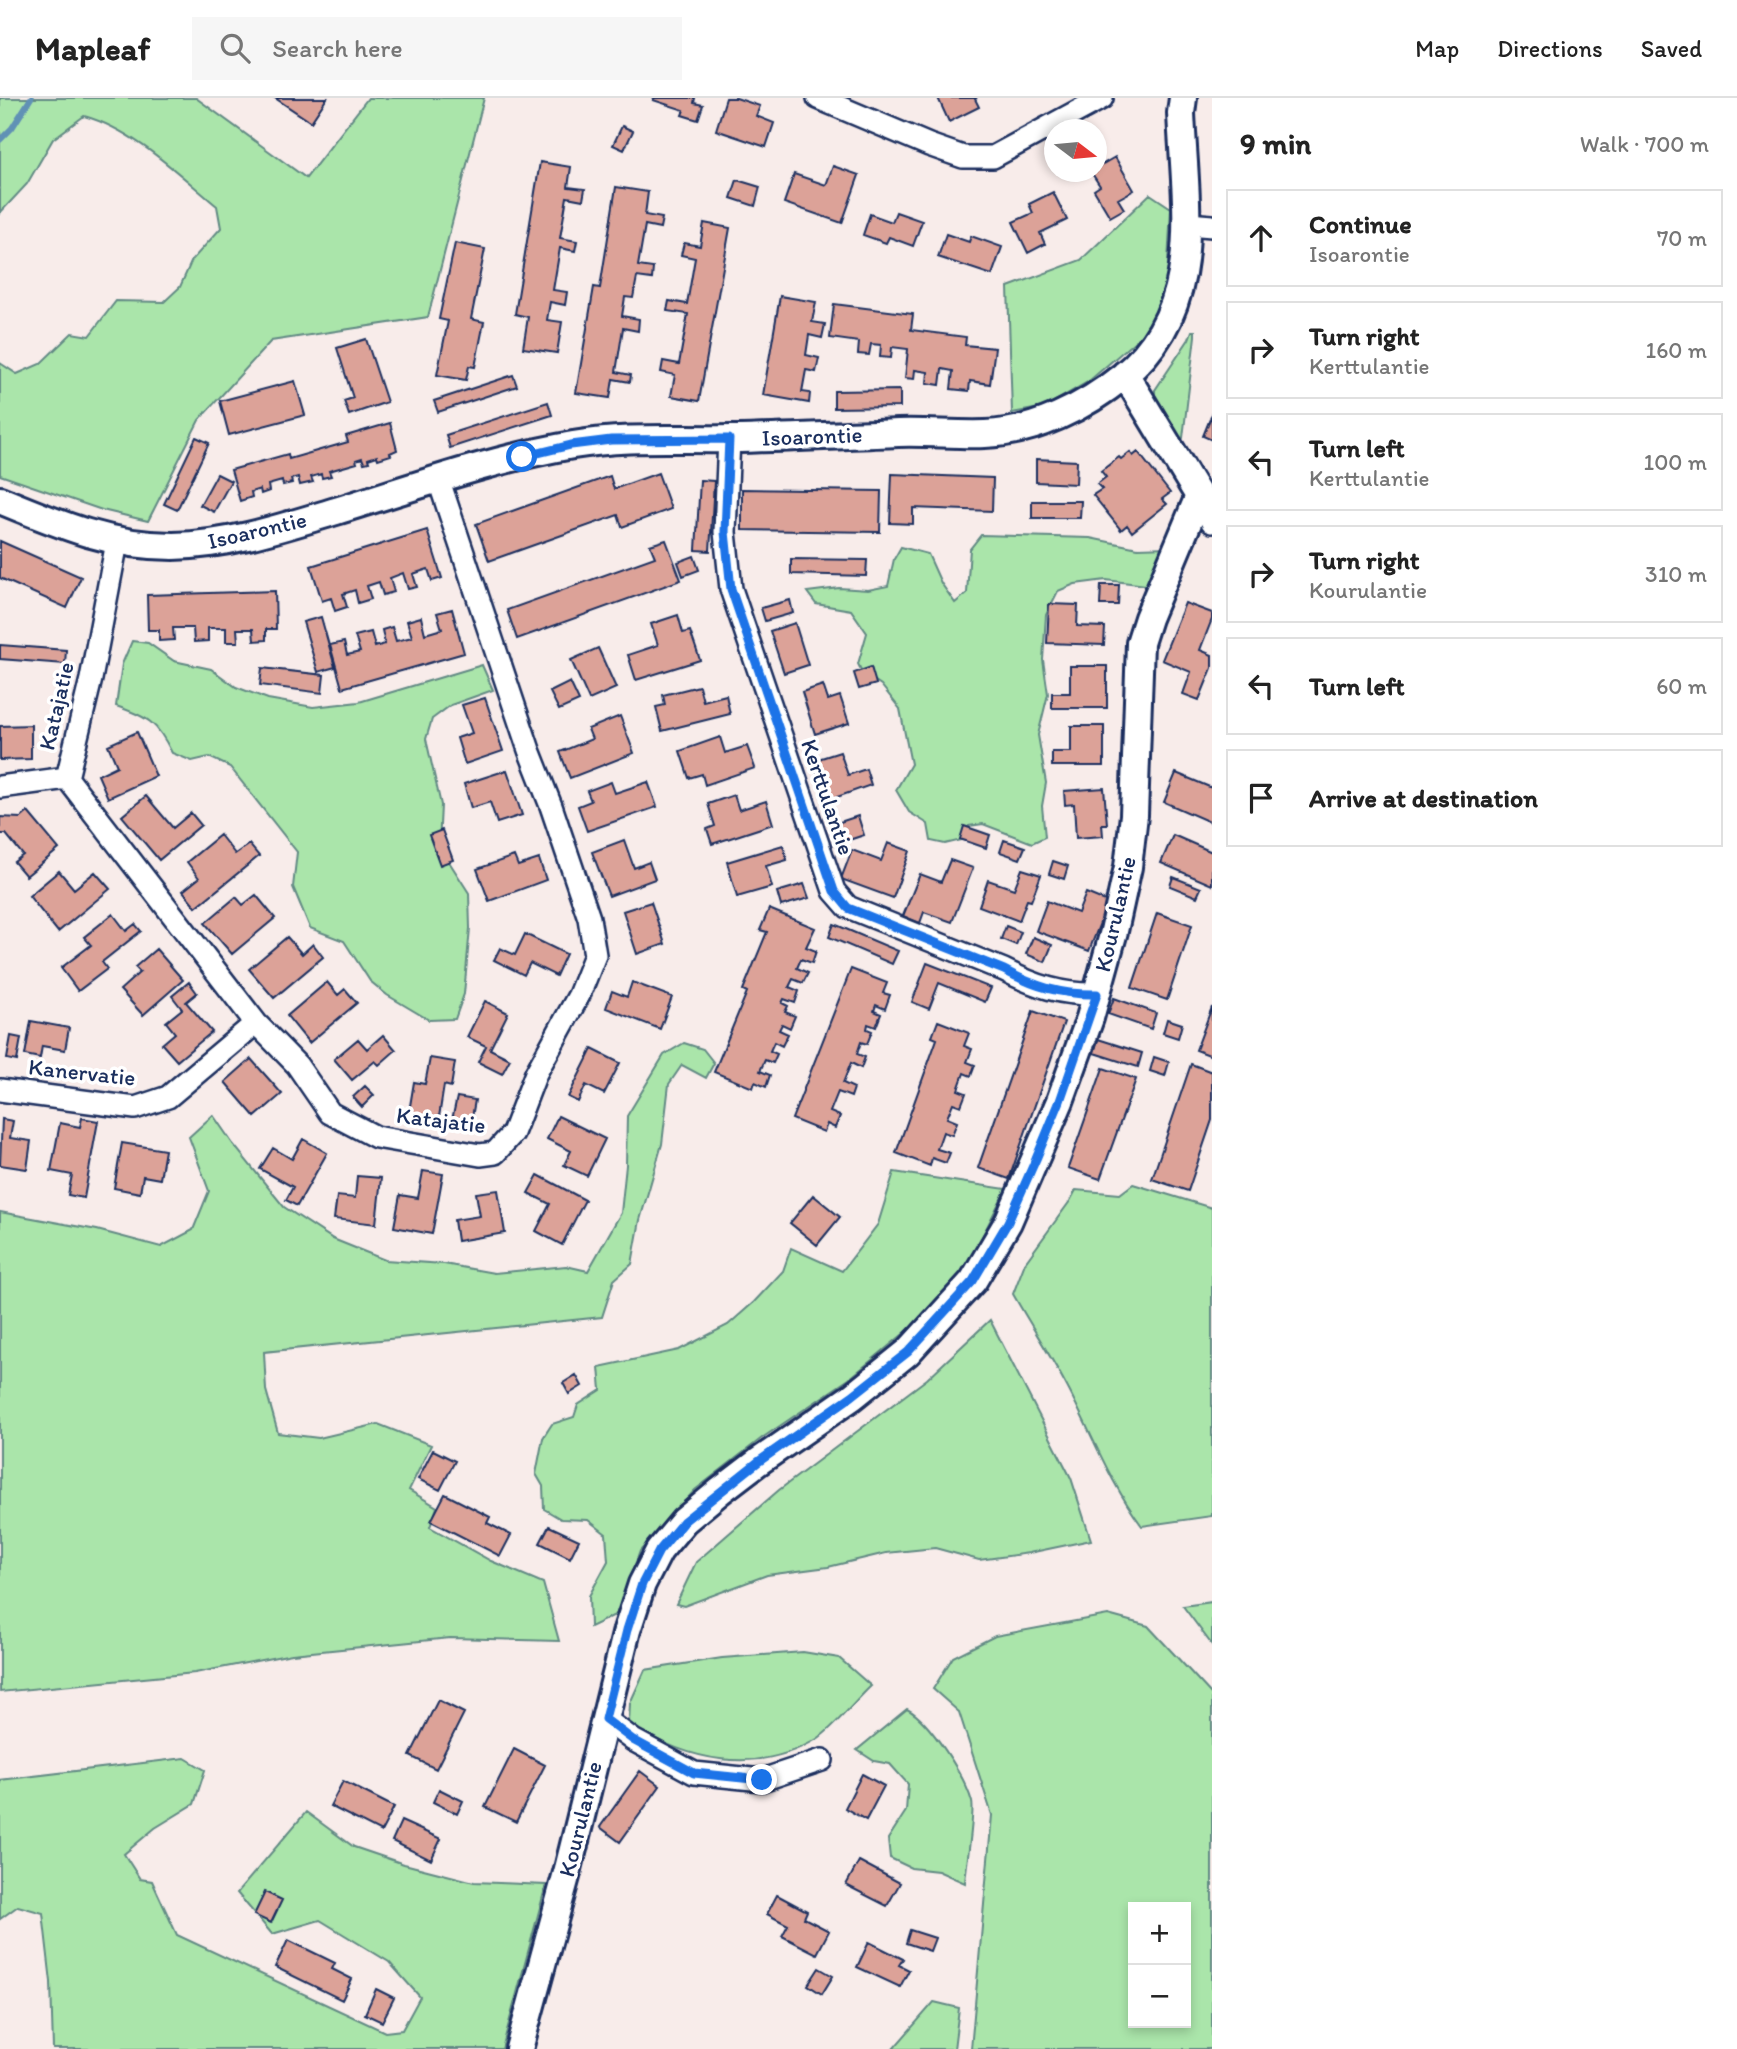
<!DOCTYPE html>
<meta charset="utf-8">
<style>
:root{--surface:#fff;--page:#f6f6f6;--text:#222;--muted:#767676;--line:#e0e0e0}
body{margin:0;font-family:Itim,sans-serif;background:var(--page);color:var(--text)}
.controls{position:absolute;right:21px;bottom:21px;display:grid;overflow:hidden;border-radius:0px;box-shadow:0 4px 10px #0003}
.controls button{width:63px;height:63px;display:grid;place-items:center;padding:0;border:0;border-bottom:2px solid var(--line);background:var(--surface);color:var(--text);font:35px sans-serif}
.compass{position:absolute;left:1044px;top:21px;width:63px;height:63px;border-radius:50%;background:var(--surface);box-shadow:0 4px 10px #0003;rotate:106deg}
.stop{position:absolute;width:21px;height:21px;margin:-16px;border:5px solid #1a73e8;border-radius:50%;background:#fff}
.stop.end{background:#1a73e8;border-color:#fff;box-shadow:0 2px 7px #0008}
.list{margin:0;padding:0;list-style:none}
h2{display:flex;justify-content:space-between;align-items:center;height:91px;margin:0;padding:0 28px;font-size:30px}
h2 small{font-size:23px;font-weight:400;color:var(--muted)}
.list li{display:grid;grid-template-columns:46px 1fr auto;gap:21px;align-items:center;box-sizing:border-box;height:98px;margin:0 14px 14px;padding:0 14px;border:2px solid var(--line);border-radius:0px}
.list b{display:block;font-size:26px;white-space:nowrap}
.list p{margin:0;font-size:23px;white-space:nowrap;color:var(--muted)}
.list em{font-size:23px;font-style:normal;color:var(--muted)}
.icon{flex:none;width:38px;height:38px;fill:none;stroke:currentColor;stroke-width:2;stroke-linecap:round;stroke-linejoin:round}
.map{position:relative;flex:none;width:1212px;height:1951px;overflow:hidden}
header{display:flex;align-items:center;gap:42px;box-sizing:border-box;height:98px;padding:0 35px;background:var(--surface);border-bottom:2px solid var(--line)}
header strong{font-size:33px}
nav{display:flex;gap:38px;margin-inline-start:auto;font-size:24px}
.search{width:490px;height:63px;background:var(--page);display:flex;align-items:center;gap:18px;box-sizing:border-box;padding:0 24px;border-radius:0px;color:var(--muted);font-size:26px}
main{display:flex}
aside{flex:1;background:var(--surface)}
.map>svg:first-child{display:block}
.green{fill:#aae5aa;stroke:#628a84;stroke-width:2;fill-rule:evenodd}
.lines{fill:none;stroke-linecap:round;stroke-linejoin:round}
.stream{stroke:#6091b5;stroke-width:6}
.building{fill:#dca298;stroke:#1b2f5e;stroke-width:2}
.minor-casing{stroke:#1b2f5e;stroke-width:26}
.tertiary-casing{stroke:#1b2f5e;stroke-width:32}
.minor{stroke:#fff;stroke-width:21}
.tertiary{stroke:#fff;stroke-width:26}
.route{stroke:#1a73e8;stroke-width:9}
.labels{text-anchor:middle;stroke-width:7;stroke-linejoin:round;paint-order:stroke}
.street-label{font-size:23px;fill:#1b2f5e;stroke:#fff}
</style>
<header>
<strong>Mapleaf</strong>
<div class="search"><svg class="icon" aria-label="search" viewBox="0 0 24 24"><circle cx="10" cy="10" r="6"/><path d="M15 15l6 6"/></svg>Search here</div>
<nav><a>Map</a><a>Directions</a><a>Saved</a></nav>
</header>
<main>
<div class="map">
<svg width="1212" height="1951" viewBox="0 0 1212 1951">
<rect width="100%" height="100%" fill="#f8ecea"/>
<filter id="ink" filterUnits="userSpaceOnUse"><feTurbulence type="fractalNoise" baseFrequency=".0143" numOctaves="2"/><feDisplacementMap in="SourceGraphic" scale="14" xChannelSelector="R" yChannelSelector="G"/><feConvolveMatrix kernelMatrix="1 2 1 2 8 2 1 2 1" color-interpolation-filters="sRGB"/></filter>
<g filter="url(#ink)">
<!-- green -->
<path class="green" d="M0,0H196L306,80L368,0H484L428,219L271,243L199,322L148,423L102,412L0,377V265L17,276L40,266L72,235L89,238L116,203L164,204L180,189L192,162L221,130L217,108C177,75 134,32 84,18L53,41L27,86L0,115Z
M1150,96L1171,110L1167,183L1149,231L1089,283L1045,309L1012,315L1008,189L1081,162Z
M1192,233H1195V238L1183,340L1180,345L1155,303V292L1189,241Z
M981,437L1090,440L1138,450L1168,449L1162,480L1146,487L1106,482L1075,486L1058,493L1046,517L1043,562L1048,596L1038,637L1046,685L1042,708L1045,739L1032,745L983,726L969,728L962,742L945,746L931,743L928,726L909,714L896,692L911,666L900,611L881,587L862,574L858,566L867,535L851,512L816,506L807,494L839,490L868,492L888,488L894,461L901,449L928,456L941,485L955,505L967,495L970,451Z
M132,543L148,545L174,563L211,571L236,589L268,601L313,609L359,604L482,567L493,592L451,607L432,621L426,641L441,707L439,748L469,795L470,830L464,896L455,921L429,922L387,897L370,883L344,843L310,830L293,789L297,754L230,669L209,659L192,663L172,655C157,624 148,619 116,608L122,566Z
M684,945L703,951L714,965L706,980L682,967L669,986L662,1046L640,1122L632,1166L614,1182L602,1219L264,1254L266,1292L278,1335L319,1340L378,1326L431,1347L409,1392L437,1409L430,1429L491,1463L543,1485L559,1543L450,1540L292,1556L195,1575L0,1594V1114L97,1132L161,1149L193,1132L209,1093L189,1039L213,1017L233,1046L284,1109L333,1141L385,1162L444,1166L494,1175L566,1168L588,1173L621,1115L626,1067L627,1018L664,957Z
M894,1074L1006,1091L963,1177L913,1228L849,1281L762,1340L695,1392L640,1453L617,1516L590,1529L589,1498L608,1463L606,1436L588,1422L561,1421L544,1411L543,1388L536,1376L543,1340L552,1326L574,1319L578,1307L601,1292L599,1269L679,1252L728,1227L754,1204L783,1173L791,1150L842,1173L878,1126Z
M1133,1086L1212,1110V1418L1142,1428C1109,1384 1091,1333 1065,1285C1049,1255 1030,1226 1013,1196L1025,1165L1070,1103L1076,1092L1120,1096Z
M990,1222L1071,1380L1091,1442L1029,1455L979,1462L935,1450L886,1455L828,1469L767,1477L684,1508L676,1506L696,1464L779,1392L927,1281Z
M1212,1504V1547L1183,1508Z
M1108,1517L1148,1528L1212,1597V1951H971L992,1717L959,1614L933,1591L953,1559L995,1538ZM1133,1809H1186V1925H1133Z
M803,1554L839,1560L871,1588C856,1602 833,1631 817,1641C755,1678 688,1663 629,1626L630,1605L645,1572L722,1560Z
M907,1611C930,1623 965,1679 972,1704C975,1715 966,1769 965,1785L938,1773L911,1770L890,1760L888,1741L906,1713L908,1686L890,1666L874,1663L857,1652Z
M185,1660L205,1672L194,1706L155,1730L124,1756L140,1781L152,1783L177,1837L385,1934L402,1932L420,1899L389,1864L320,1822L272,1836L237,1795L306,1714L354,1749L404,1766L474,1784L546,1787L502,1951H53L51,1884L43,1815L18,1808L0,1821V1682Z
M934,1904L959,1910L954,1951H893Z"/>
<g class="lines">
<!-- stream -->
<path class="stream" d="M0,42L12,30L31,0"/>
</g>
<!-- building -->
<path class="building" d="M275,0H327L311,24Z
M654,0H695L694,5L703,7L698,22L682,17L684,12L653,2Z
M726,0H736L760,8L756,18L774,25L766,49L716,32Z
M938,0H977L975,1L979,9L949,24Z
M622,28L633,33L624,52L613,47Z
M1115,59L1134,92L1118,101L1124,111L1110,119L1094,92L1100,88L1091,74H1096V70Z
M540,64L571,69L568,89L585,91L583,102L567,99L560,140L577,143L575,153L560,150L553,192L567,194L565,207L550,204L547,222L562,224L557,255L523,250L528,219L515,216Z
M833,68L859,77L842,125L784,105L794,76L826,87Z
M737,82L760,89L755,108L731,100Z
M616,89L648,94L645,117L662,120L660,130L645,127L638,168L653,170L652,181L637,179L633,200L625,199L622,218L639,221L638,233L623,230L616,274L631,277L630,284L613,281L610,300L576,295L594,189L600,190Z
M1053,94L1067,122L1040,135L1045,146L1028,155L1013,124L1033,115L1029,106Z
M896,114L922,123L913,148L889,139L886,145L863,137L870,116L892,124Z
M704,125L730,130L699,303L671,298L675,277L661,274L663,263L679,266L688,216L667,213L669,203L687,206L695,160L681,157L684,145L700,148Z
M946,136L969,144L971,138L1002,149L992,177L938,159Z
M455,145L485,151L471,221L484,224L475,269L469,268L466,282L437,277L448,223L439,221Z
M780,198L816,204L812,224L825,226L822,240L809,237L806,257L819,260L816,274L806,272L802,294L810,295L809,305L763,297Z
M834,206L913,216L911,232L966,239L965,247L995,250L990,286L970,283L969,293L951,291L953,273L942,271L940,287L927,285L928,274L915,272L914,281L905,280L908,251L892,249L891,260L880,259L881,247L871,246L869,257L858,256L859,244L830,240Z
M366,241L387,304L349,317L344,303L353,300L337,250Z
M513,277L517,288L438,314L434,303Z
M295,283L305,317L229,337L220,303Z
M900,292V309L834,310V293Z
M548,304L552,317L450,350L446,337Z
M1212,316V342L1203,338Z
M390,325L397,352L390,355L391,357L378,361L377,358L368,361L369,364L364,365L362,360L356,362L357,365L329,373L331,378L322,380L321,376L311,379L313,384L300,387L298,379L291,381L292,385L283,387L282,383L268,387L269,393L261,396L260,391L251,394L252,399L240,403L231,372L288,356L289,361L348,344L346,338Z
M196,339L209,345L177,412L164,406Z
M1130,354L1133,358L1138,354L1170,395L1162,401L1167,406L1132,434L1127,427L1121,432L1093,397L1102,391L1097,386L1106,379L1101,373L1119,359L1121,361Z
M1036,361L1077,363L1076,386L1036,384Z
M658,375L671,411L622,429L618,417L489,463L476,426L610,378L614,391Z
M217,376L231,383L214,414L200,407Z
M892,376L993,380L992,413L913,410V426L890,425Z
M700,382L714,383L710,453L696,452Z
M742,391L881,393L880,434L742,432Z
M1032,403H1081L1080,420H1032Z
M427,432L442,480L432,483L428,471L413,476L417,489L408,491L403,475L390,480L394,494L383,497L379,484L367,488L371,501L358,505L355,492L343,496L347,509L335,513L331,500L322,503L311,468Z
M666,442L681,482L517,541L507,512L655,459L650,447Z
M0,443L81,479L67,510L0,480Z
M694,458L699,472L683,478L678,464Z
M791,461L867,462L866,478L791,476Z
M1101,487H1119L1118,507H1100Z
M275,493L276,531H266V542L254,543L253,531H237L238,544H226V530H208V543L194,544L193,530H173L174,542L159,543V532H148L147,497Z
M790,502L793,515L765,523L761,510Z
M1185,505L1212,515V521L1200,552L1212,557V570L1199,602L1183,596L1191,574L1162,562Z
M1049,506L1078,507L1077,528L1105,529L1104,547L1047,545Z
M452,511L464,555L342,590L330,547L344,544L347,557L360,554L355,538L371,534L375,549L385,546L382,532L392,529L396,543L412,539L407,523L421,519L425,536L442,531L437,515Z
M678,517L683,535L690,533L700,562L636,582L628,557L658,547L651,526Z
M321,519L335,569L318,574L303,524Z
M795,525L808,567L784,575L770,533Z
M0,547L66,552L65,566L0,561Z
M598,550L616,590L589,602L571,562Z
M1070,568H1107V610H1052V595H1070Z
M871,569L876,586L859,591L854,575Z
M262,570L324,577L322,595L260,587Z
M570,584L579,603L559,612L550,594Z
M823,587L828,602L840,598L849,625L815,636L802,594Z
M699,588L703,603L726,597L730,616L662,633L656,609L665,607L663,597Z
M485,600L503,653L465,666L457,640L472,635L462,607Z
M620,618L634,655L570,680L560,654L592,641L588,631Z
M31,627V661L0,662V628Z
M1071,628H1104V668H1052V654H1071Z
M137,634L156,678L108,700L98,677L117,668L108,647Z
M720,639L725,655L747,648L755,670L705,687L702,676L689,680L680,653Z
M840,654L848,677L866,671L871,687L826,703L812,663Z
M507,672L522,717L497,725L490,704L471,710L464,686Z
M1176,675L1212,690V725L1164,704Z
M611,684L615,695L648,684L657,709L587,733L578,708L591,703L587,693Z
M1104,690L1107,726H1102L1103,738L1076,740L1074,706L1065,707L1064,693Z
M734,697L739,712L766,703L773,726L712,746L707,731L715,728L708,706Z
M146,698L173,730L191,715L201,727L159,762L122,718Z
M28,714L59,751L26,778L14,764L23,757L6,736H0V719L21,720Z
M858,718L864,737L840,745L834,726Z
M964,728L990,737L986,750L960,741Z
M442,732L453,762L440,767L429,737Z
M220,737L235,756L249,746L259,758L196,809L183,793L199,780L187,764Z
M1173,737L1212,754V787L1161,765Z
M624,742L634,770L649,764L655,781L609,798L592,754Z
M1004,742L1025,749L1020,761L1000,754Z
M888,745L910,753L893,800L841,781L852,752L881,763Z
M783,747L787,762L766,768L772,789L737,799L727,764Z
M514,758L518,768L539,761L546,782L489,803L477,771Z
M950,762L973,770L952,824L924,814L920,825L903,818L920,776L941,784Z
M1053,763L1068,768L1064,781L1049,776Z
M1022,771L1041,777L1031,803L1027,802L1019,823L979,808L988,782L1014,791Z
M59,773L74,791L95,774L110,791L58,834L29,798Z
M1173,779L1201,790L1197,799L1170,788Z
M804,786L809,800L781,808L777,794Z
M1086,795L1108,804L1089,853L1036,833L1047,803L1078,815Z
M256,797L275,820L232,856L205,825L236,799L243,807Z
M651,804L665,846L637,856L623,813Z
M769,811L815,830L806,849L816,853L812,865L801,861L797,870L808,875L803,885L793,881L789,889L799,893L795,905L784,901L782,905L788,908L785,914L795,918L790,930L782,926L779,932L788,936L782,948L774,944L770,953L777,956L773,965L765,962L760,973L770,977L766,989L755,984L753,990L714,974L747,894L743,892L767,834L760,832Z
M1157,815L1192,827L1167,902L1132,890Z
M113,816L126,833L135,826L141,833L102,864L107,871L78,893L61,870L91,847L84,839Z
M834,826L898,853L892,866L829,839Z
M1006,828L1021,834L1016,847L1001,841Z
M525,836L566,856L556,878L530,865L524,877L494,862L500,850L515,857Z
M287,839L302,856L313,846L323,859L274,900L249,871Z
M1033,839L1052,847L1045,864L1026,856Z
M156,851L183,882L143,917L120,892L140,874L135,869Z
M927,865L991,890L985,904L939,885L929,911L912,904Z
M851,871L887,885L883,895L890,897L885,911L876,907L874,913L881,916L876,929L868,926L867,931L872,933L867,946L861,944L857,956L865,959L861,970L851,965L843,985L854,990L851,999L838,994L830,1014L840,1018L835,1030L827,1026L824,1034L792,1021Z
M189,884L197,895L186,904L212,934L177,963L162,946L175,935L166,924L182,911L172,898Z
M327,884L338,897L345,891L357,905L309,945L287,918Z
M632,884L672,899L660,931L606,910L612,893L627,899Z
M1114,900L1156,915L1151,931L1108,916Z
M485,903L508,915L490,951L510,961L502,976L478,964L486,948L467,939Z
M1212,909V958L1196,952Z
M1033,913L1064,924L1009,1081L978,1070Z
M1167,921L1182,926L1178,940L1163,935Z
M31,923L69,930L65,952L42,948L40,960L25,957Z
M938,923L969,935L964,948L972,951L967,964L975,967L971,978L964,975L958,992L966,995L961,1008L953,1005L947,1020L957,1024L952,1037L943,1034L937,1051L950,1055L946,1065L932,1060L930,1068L896,1055L937,941L932,939Z
M383,937L396,952L379,967L375,963L352,982L334,961L358,941L367,951Z
M11,938L21,940L17,963L7,961Z
M1098,941L1142,955L1138,969L1094,955Z
M592,951L620,965L604,996L586,987L578,1004L568,999Z
M1154,959L1169,964L1165,978L1150,973Z
M430,960L455,964L451,989L444,987L439,1019L409,1014L414,984L425,986Z
M251,961L282,996L255,1019L225,984Z
M1191,966L1212,974V1022L1188,1093L1152,1081Z
M1103,970L1136,981L1100,1081L1068,1070Z
M365,988L374,997L362,1009L353,999Z
M457,999L475,1002L471,1025L452,1022Z
M558,1018L605,1041L587,1078L564,1067L571,1053L547,1041Z
M82,1020L98,1023L84,1100L68,1097L72,1077L51,1073L60,1025L80,1029Z
M2,1021L13,1023L10,1040L31,1043L27,1071L0,1067Z
M303,1041L327,1055L297,1108L286,1102L293,1089L260,1071L273,1050L292,1061Z
M122,1045L165,1052L160,1081L143,1078L140,1095L114,1090Z
M423,1073L443,1076L432,1136L394,1129L400,1097L418,1100Z
M538,1077L585,1102L562,1147L536,1133L550,1106L528,1095Z
M357,1078L381,1080L376,1126L334,1121L337,1098L355,1100Z
M498,1092L505,1135L457,1143L454,1122L480,1118L476,1095Z
M813,1097L840,1119L817,1147L790,1125Z
M576,1277L582,1288L569,1296L563,1285Z
M433,1352L455,1363L440,1392L418,1381Z
M445,1396L490,1419L487,1425L511,1437L500,1458L431,1423Z
M549,1428L579,1442L570,1460L540,1445Z
M438,1602L464,1615L436,1671L410,1658Z
M514,1651L545,1667L516,1724L485,1709Z
M640,1673L660,1688L620,1744L600,1729Z
M862,1676L884,1688L866,1722L845,1710Z
M343,1683L394,1709L381,1734L330,1708Z
M439,1691L463,1703L457,1716L433,1704Z
M401,1723L441,1741L431,1762L392,1743Z
M859,1763L900,1785L887,1808L846,1787Z
M265,1794L282,1802L271,1825L254,1817Z
M777,1797L807,1813L804,1820L829,1833L817,1856L782,1838L788,1827L767,1816Z
M910,1832L935,1840L930,1853L906,1845Z
M288,1842L335,1865L332,1871L352,1881L342,1902L275,1869Z
M869,1844L903,1861L899,1867L909,1872L900,1889L857,1869Z
M819,1870L833,1878L822,1896L808,1887Z
M376,1891L394,1900L382,1924L365,1916Z"/>
<g class="lines">
<!-- minor casing -->
<g class="minor-casing">
<path id="minor" d="M818,0L929,47L963,59H993L1102,0
M1188,126L1212,128
M729,341L725,434L731,491L834,793L848,809L1004,872C1035,888 1062,897 1097,896
M1199,398L1212,424
M117,444L91,581L67,680L256,925L297,967L330,1015L376,1039L480,1057L495,1055L513,1035L536,975L579,897L595,857L589,820L551,708L529,652L438,380
M0,689L67,680
M0,992L135,1010L168,999L256,925
M605,1621L633,1642L694,1675L762,1682L822,1662"/>
</g>
<!-- tertiary casing -->
<g class="tertiary-casing">
<path id="tertiary" d="M0,402C58,426 109,448 173,448C229,447 283,429 336,413C414,389 492,361 573,347C625,338 678,342 732,341C787,340 843,337 898,335C927,334 956,337 985,336C1035,334 1085,309 1123,278C1206,211 1185,109 1181,15L1183,0
M519,1951L568,1771L627,1532L642,1486L659,1453L684,1423L720,1393L758,1364L852,1299L908,1254L973,1183L1008,1124L1060,1003L1090,920L1114,833L1128,769L1134,717L1140,545L1148,520L1199,398L1125,276"/>
</g>
<!-- minor -->
<use href="#minor" class="minor"/>
<!-- tertiary -->
<use href="#tertiary" class="tertiary"/>
</g>
</g>
<g class="lines" filter="url(#ink)">
<!-- route -->
<path class="route" d="M522,359L571,347L611,342L729,341L725,434L731,491L834,793L848,810L1004,872C1035,889 1062,897 1097,896L1060,1003L1036,1061L1008,1124L973,1183L908,1254L852,1298L758,1364L684,1423L659,1453L642,1486L627,1532L605,1621L633,1642L694,1675L762,1682"/>
</g>
<g class="labels">
<!-- street labels -->
<g class="street-label">
<text transform="translate(812 338) rotate(-2)" y="8">Isoarontie</text>
<text transform="translate(257 432) rotate(-13)" y="8">Isoarontie</text>
<text transform="translate(56 608) rotate(-77)" y="8">Katajatie</text>
<text transform="translate(828 699) rotate(71)" y="8">Kerttulantie</text>
<text transform="translate(1115 816) rotate(-77)" y="8">Kourulantie</text>
<text transform="translate(82 974) rotate(6)" y="8">Kanervatie</text>
<text transform="translate(441 1022) rotate(7)" y="8">Katajatie</text>
<text transform="translate(580 1721) rotate(-76)" y="8">Kourulantie</text>
</g>
</g>
</svg>
<div class="controls">
<button>+</button>
<button>−</button>
</div>
<svg class="compass" viewBox="-18 -18 36 36"><path d="M0-13l5 13h-10z" fill="#e53935"/><path d="M0 13l5-13h-10z" fill="#767676"/></svg>
<div class="stop" style="left:522px;top:359px"></div>
<div class="stop end" style="left:762px;top:1682px"></div>
</div>
<aside>
<h2>9 min<small>Walk · 700 m</small></h2>
<ul class="list">
<li><svg class="icon" aria-label="ahead" viewBox="0 0 24 24"><path d="M12 20V5M6 11l6-6 6 6"/></svg><div><b>Continue</b><p>Isoarontie</p></div><em>70 m</em></li>
<li><svg class="icon" aria-label="right" viewBox="0 0 24 24"><path d="M7 20v-9h11M14 6l5 5-5 5"/></svg><div><b>Turn right</b><p>Kerttulantie</p></div><em>160 m</em></li>
<li><svg class="icon" aria-label="left" viewBox="0 0 24 24"><path d="M17 20v-9H6M10 6l-5 5 5 5"/></svg><div><b>Turn left</b><p>Kerttulantie</p></div><em>100 m</em></li>
<li><svg class="icon" aria-label="right" viewBox="0 0 24 24"><path d="M7 20v-9h11M14 6l5 5-5 5"/></svg><div><b>Turn right</b><p>Kourulantie</p></div><em>310 m</em></li>
<li><svg class="icon" aria-label="left" viewBox="0 0 24 24"><path d="M17 20v-9H6M10 6l-5 5 5 5"/></svg><div><b>Turn left</b></div><em>60 m</em></li>
<li><svg class="icon" aria-label="arrive" viewBox="0 0 24 24"><path d="M6 21V4h12l-3 4 3 4H6"/></svg><div><b>Arrive at destination</b></div></li>
</ul>
</aside>
</main>
